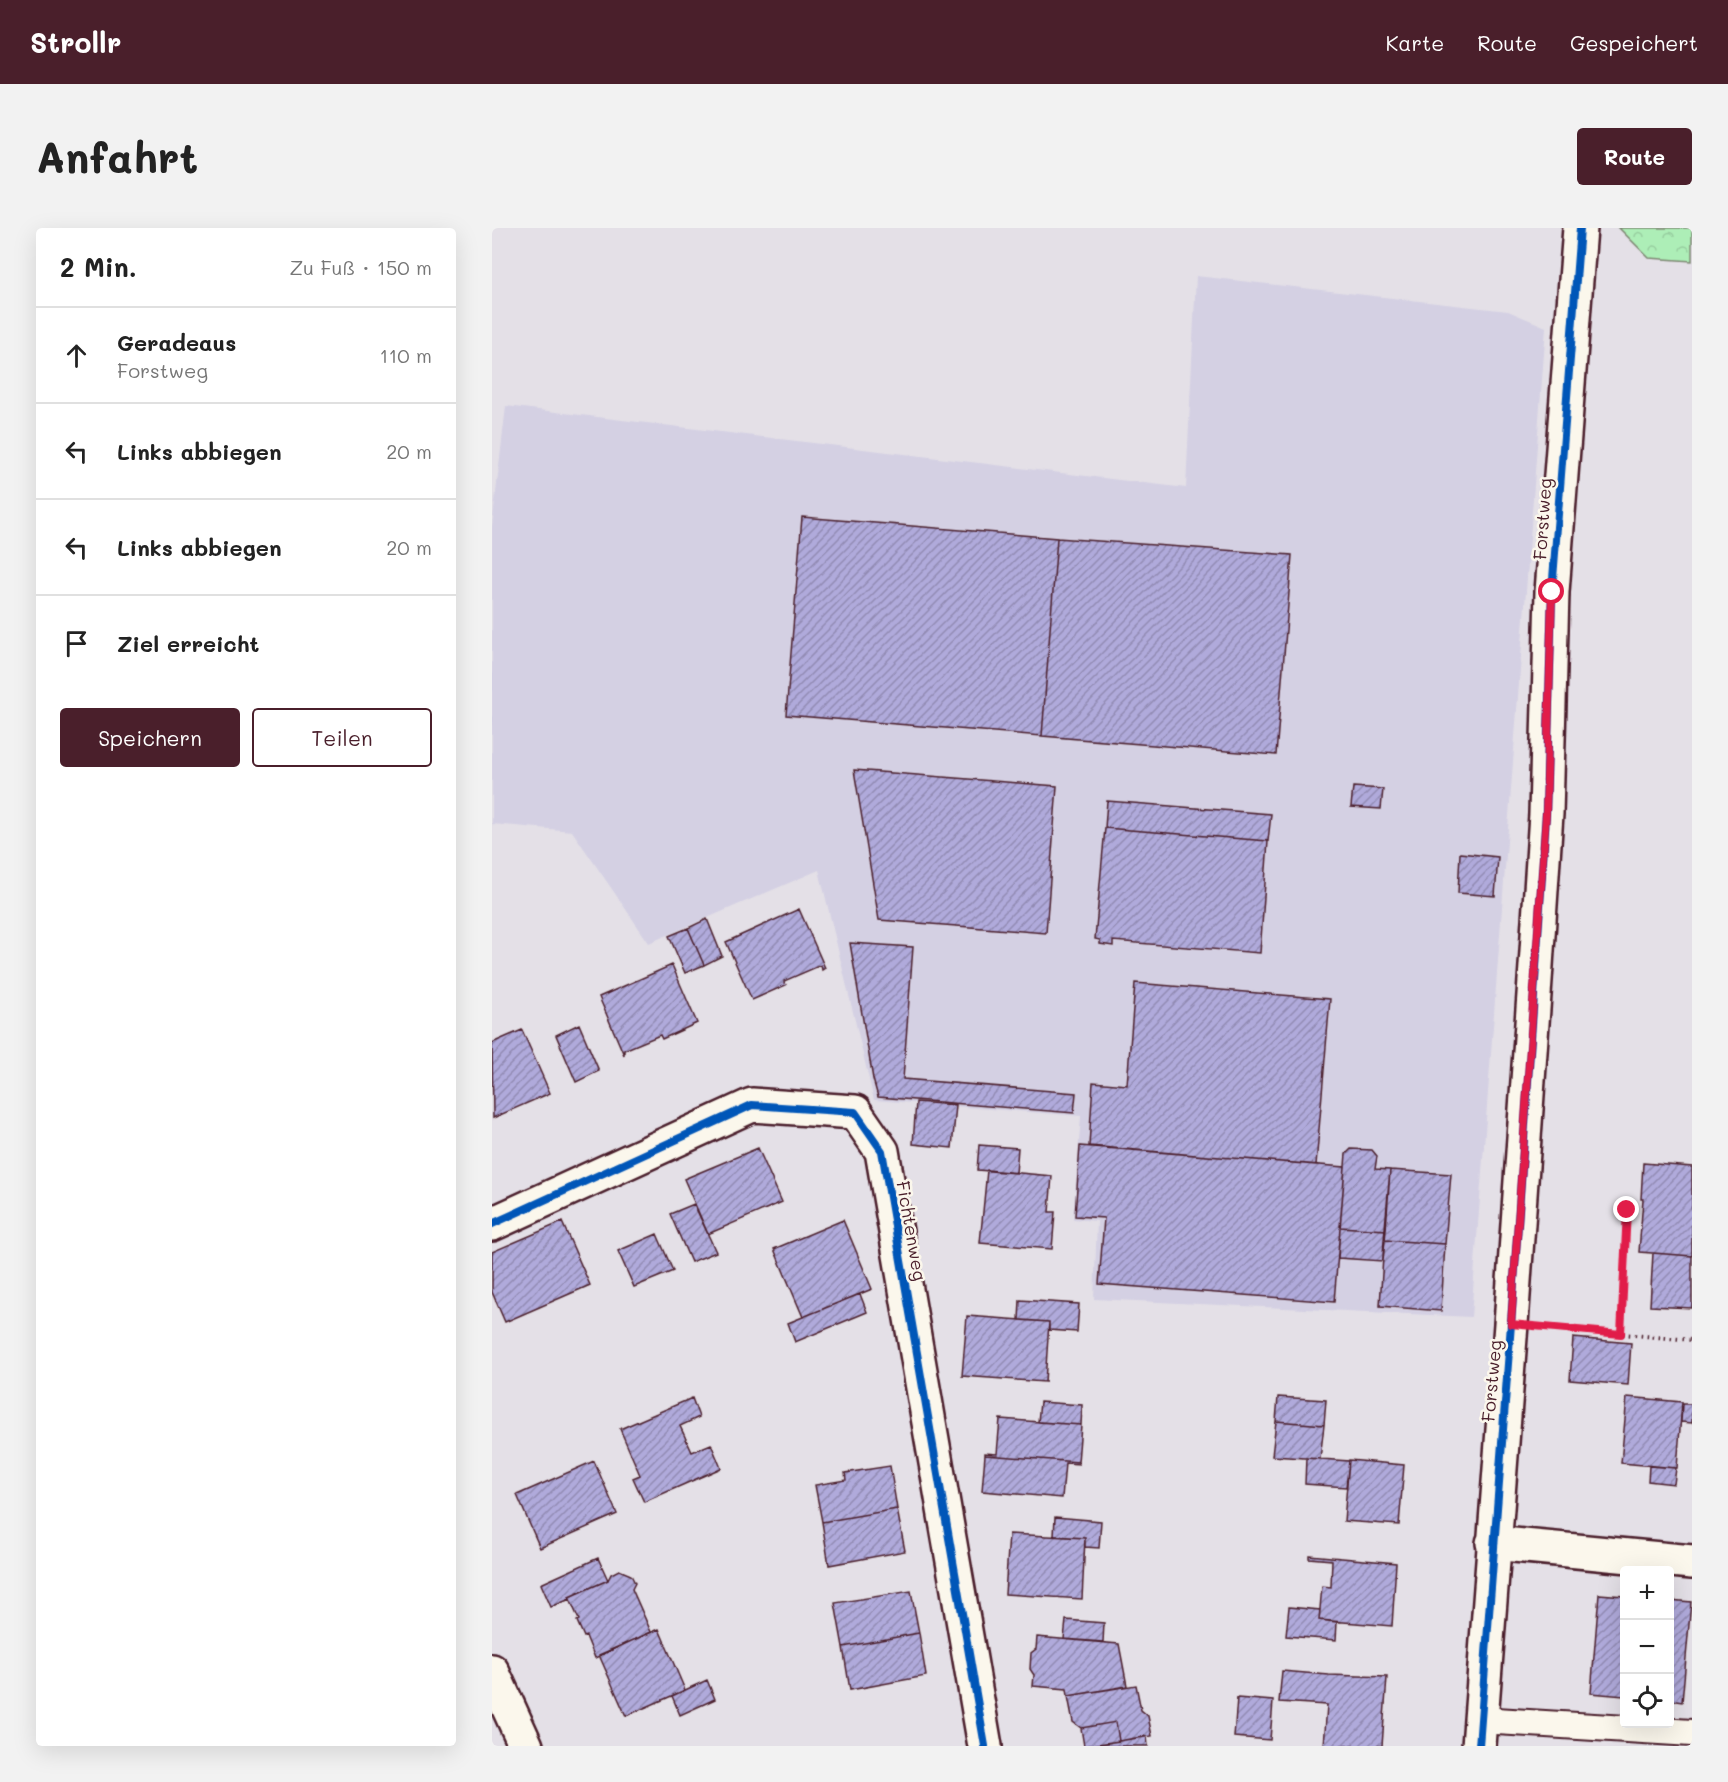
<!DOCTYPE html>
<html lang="de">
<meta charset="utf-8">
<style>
:root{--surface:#fff;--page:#f2f2f2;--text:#222;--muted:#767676;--line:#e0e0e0;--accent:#4a1f2b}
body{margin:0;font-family:Mali,sans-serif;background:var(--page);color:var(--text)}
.controls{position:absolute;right:18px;bottom:18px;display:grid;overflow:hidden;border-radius:6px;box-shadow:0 6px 24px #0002}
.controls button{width:54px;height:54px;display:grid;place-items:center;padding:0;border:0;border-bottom:2px solid var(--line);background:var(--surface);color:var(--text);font:30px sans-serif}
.stop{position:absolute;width:18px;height:18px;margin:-14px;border:4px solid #e11d48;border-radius:50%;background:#fff}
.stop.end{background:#e11d48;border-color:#fff;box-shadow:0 2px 6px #0008}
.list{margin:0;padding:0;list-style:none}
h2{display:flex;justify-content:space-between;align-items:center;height:78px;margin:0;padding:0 24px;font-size:26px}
h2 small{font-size:20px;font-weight:400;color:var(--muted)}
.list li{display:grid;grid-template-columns:39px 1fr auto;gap:18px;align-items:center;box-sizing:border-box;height:96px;padding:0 24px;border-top:2px solid var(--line)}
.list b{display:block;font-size:22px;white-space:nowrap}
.list p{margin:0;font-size:20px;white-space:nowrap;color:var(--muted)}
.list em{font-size:20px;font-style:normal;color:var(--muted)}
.actions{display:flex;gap:12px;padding:18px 24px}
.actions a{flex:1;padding:14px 0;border:2px solid var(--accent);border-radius:6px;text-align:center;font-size:21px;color:var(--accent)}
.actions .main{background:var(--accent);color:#fff}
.icon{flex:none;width:33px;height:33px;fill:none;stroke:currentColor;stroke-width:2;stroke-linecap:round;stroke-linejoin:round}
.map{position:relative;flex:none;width:1200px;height:1518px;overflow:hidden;border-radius:6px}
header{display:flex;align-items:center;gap:36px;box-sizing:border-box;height:84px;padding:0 30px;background:var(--accent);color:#fff}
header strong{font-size:28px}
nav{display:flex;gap:33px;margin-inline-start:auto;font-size:21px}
.intro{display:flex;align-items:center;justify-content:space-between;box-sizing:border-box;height:144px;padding:0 36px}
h1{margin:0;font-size:42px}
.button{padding:15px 27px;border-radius:6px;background:var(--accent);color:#fff;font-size:21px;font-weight:700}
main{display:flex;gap:36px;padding:0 36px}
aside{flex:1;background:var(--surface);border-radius:6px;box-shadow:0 6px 24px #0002}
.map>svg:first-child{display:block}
.built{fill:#d4d0e3}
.forest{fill:url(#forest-crowns);stroke:#7c8671;stroke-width:1.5}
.building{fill:url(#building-hatch);stroke:#4a1f2b;stroke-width:1.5}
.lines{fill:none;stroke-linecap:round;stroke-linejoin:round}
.service-casing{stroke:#4a1f2b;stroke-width:30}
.minor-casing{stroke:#4a1f2b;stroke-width:38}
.path{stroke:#4a1f2b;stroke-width:4;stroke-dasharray:1.5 4.5;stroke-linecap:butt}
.service{stroke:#fbf7ec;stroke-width:26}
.minor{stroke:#fbf7ec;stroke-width:33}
.cycleway-casing{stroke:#fbf7ec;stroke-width:11}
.cycleway{stroke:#0057b8;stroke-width:8}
.route{stroke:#e11d48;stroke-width:8}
.labels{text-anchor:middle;stroke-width:5;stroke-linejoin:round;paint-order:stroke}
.street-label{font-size:18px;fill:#4a1f2b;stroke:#fbf7ec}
</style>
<header>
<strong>Strollr</strong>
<nav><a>Karte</a><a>Route</a><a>Gespeichert</a></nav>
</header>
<div class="intro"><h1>Anfahrt</h1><a class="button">Route</a></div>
<main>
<aside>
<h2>2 Min.<small>Zu Fuß · 150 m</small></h2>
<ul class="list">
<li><svg class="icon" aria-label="ahead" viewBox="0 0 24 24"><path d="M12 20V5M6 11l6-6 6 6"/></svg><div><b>Geradeaus</b><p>Forstweg</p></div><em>110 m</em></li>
<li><svg class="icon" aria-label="left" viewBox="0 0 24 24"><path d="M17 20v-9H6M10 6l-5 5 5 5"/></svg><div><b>Links abbiegen</b></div><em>20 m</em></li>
<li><svg class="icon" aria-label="left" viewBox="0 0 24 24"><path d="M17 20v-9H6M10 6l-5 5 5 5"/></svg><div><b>Links abbiegen</b></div><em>20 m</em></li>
<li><svg class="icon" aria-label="arrive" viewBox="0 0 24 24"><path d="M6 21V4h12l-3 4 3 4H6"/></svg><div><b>Ziel erreicht</b></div></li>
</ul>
<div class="actions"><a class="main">Speichern</a><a>Teilen</a></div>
</aside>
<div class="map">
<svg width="1200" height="1518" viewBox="0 0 1200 1518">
<defs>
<pattern id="forest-crowns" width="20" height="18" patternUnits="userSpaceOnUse" patternTransform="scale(1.5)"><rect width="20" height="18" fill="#adeeb7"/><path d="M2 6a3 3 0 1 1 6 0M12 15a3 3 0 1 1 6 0" fill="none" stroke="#96cc9e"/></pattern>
<pattern id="building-hatch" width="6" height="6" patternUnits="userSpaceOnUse" patternTransform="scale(1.5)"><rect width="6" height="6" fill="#b0aadb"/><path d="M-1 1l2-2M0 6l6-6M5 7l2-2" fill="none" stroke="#918ab2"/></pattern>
</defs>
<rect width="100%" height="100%" fill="#e4e0e7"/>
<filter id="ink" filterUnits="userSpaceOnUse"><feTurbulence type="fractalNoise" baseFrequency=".0167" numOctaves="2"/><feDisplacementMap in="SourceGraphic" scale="12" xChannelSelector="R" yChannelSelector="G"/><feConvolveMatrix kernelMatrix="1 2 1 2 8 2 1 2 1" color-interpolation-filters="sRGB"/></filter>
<g filter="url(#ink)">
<!-- built -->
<path class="built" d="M704,48L1016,83L1054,99L979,1089L602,1071L605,993L581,991L589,888L382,872L327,642L157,715L80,603L0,596V299L14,178L694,260Z"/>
<!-- forest -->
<path class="forest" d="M1127,0H1200V33L1157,30Z"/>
<!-- building -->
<path class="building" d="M310,289L565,310L550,508L294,487Z
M565,310L800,327L784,527L550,508Z
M362,542L565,558L554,705L387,692Z
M861,559L891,561L889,581L859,579Z
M615,573L779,586L776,613L613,600Z
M613,600L776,613L768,725L621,713V718L608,716V712L603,711Z
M968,625L1006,629L1003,668L966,665Z
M307,681L333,740L330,742L329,737L292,753L294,757L260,772L234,714Z
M215,691L230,728L212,737L196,700Z
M196,700L212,737L193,745L177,708Z
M358,715L421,719L411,851L584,865L582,885L386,869L381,851Z
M180,737L205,795L170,811L168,807L132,822V827L107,769Z
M643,755L838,771L824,937L597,918L601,854L635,857Z
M87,796L107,843L84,854L64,807Z
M30,802L58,865L1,890L0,815Z
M424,874L464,877L460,920L421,916Z
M487,917L526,920L524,945L485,942Z
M588,918L853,939L842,1074L607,1056L612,990L583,988Z
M266,920L290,974L216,1006L192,951Z
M859,921L880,922L885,928L883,941L898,942L894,1002L848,999L854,926Z
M1151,935L1200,939V1028L1147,1024L1151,971H1149Z
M495,942L560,948L557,984H563L560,1021L488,1015Z
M898,942L959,946L953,1016L892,1012Z
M202,976L224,1024L199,1034L178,986Z
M351,992L380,1061L311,1089L282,1021Z
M70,994L98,1057L13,1094L0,1064V1024Z
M848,999L894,1002L891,1033L846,1030Z
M165,1006L181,1043L142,1059L126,1023Z
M892,1012L953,1016L949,1083L888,1078Z
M1161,1025L1200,1028V1080L1158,1078Z
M368,1066L375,1084L303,1114L296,1095Z
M528,1072L587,1076L585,1104L557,1102V1094L527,1092Z
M475,1088L557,1094L553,1154L470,1148Z
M1081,1110L1139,1115L1136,1157L1078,1152Z
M786,1169L834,1172L832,1197L784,1193Z
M1135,1169L1190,1174L1185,1240L1129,1235Z
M200,1170L207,1189L188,1198L200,1224L219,1216L229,1240L152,1274L141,1250L148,1247L128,1201Z
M548,1174L590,1177L589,1197L546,1194Z
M1190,1176H1200V1195L1189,1194Z
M508,1191L589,1197L586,1234L493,1227V1225L505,1226Z
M784,1193L832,1197L828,1231L780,1228Z
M493,1227L586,1234L587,1236L573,1235L570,1270L490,1263Z
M814,1230L857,1233L854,1259L813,1256Z
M857,1232L912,1237L907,1297L852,1293Z
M102,1233L125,1286L48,1320L25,1267Z
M398,1238L405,1281L330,1294L323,1257L354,1252L353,1245Z
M1157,1238L1184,1240L1182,1256L1156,1253Z
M405,1281L413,1323L337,1337L330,1294Z
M563,1289L609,1293L607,1320L593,1319V1310L562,1308Z
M517,1306L593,1310L590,1371L513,1366Z
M817,1327L904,1335L900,1398L827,1392L830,1358L839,1359L840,1332L817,1330Z
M106,1330L116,1352L77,1369L78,1371L59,1379L49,1356Z
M127,1342L139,1347L143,1355L140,1361L159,1404L103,1430L94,1408L92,1409L85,1393L87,1392L77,1369L116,1352L119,1346Z
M419,1363L427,1405L351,1419L343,1375Z
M1107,1366L1132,1368V1468L1099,1465Z
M1178,1372L1199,1374L1190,1474L1178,1472Z
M797,1379L828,1382L827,1392L845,1394L844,1412L794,1408Z
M574,1392L612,1395L611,1414L572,1411Z
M167,1401L193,1462L134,1488L107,1427Z
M427,1405L434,1448L358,1462L351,1419Z
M545,1409L627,1416L635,1458L576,1468L575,1461L541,1458L542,1447L538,1441L539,1425L544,1421Z
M790,1443L837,1447L895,1449L890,1518H832L835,1477L787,1474Z
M215,1452L223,1471L188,1487L180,1468Z
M644,1457L649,1482L656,1488L660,1508L627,1513L624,1494L589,1500L581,1494L576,1468Z
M745,1470L781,1473L778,1512L742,1509Z
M624,1494L627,1513L592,1518L589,1500Z
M655,1508L656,1518H598L627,1513Z"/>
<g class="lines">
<!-- service casing -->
<g class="service-casing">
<path id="service" d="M988,1492L1200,1505"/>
</g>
<!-- minor casing -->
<g class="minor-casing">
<path id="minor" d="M0,996L260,877L363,884L390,923L493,1518
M1001,1315L1200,1334
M0,1443L34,1518
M987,1518L1019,1096L1044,738L1054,586L1060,364L1088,0"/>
</g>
<!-- path -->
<path class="path" d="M1059,1100L1200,1112
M1129,1106L1135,982"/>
<!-- service -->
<use href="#service" class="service"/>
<!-- minor -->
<use href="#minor" class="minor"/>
<!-- cycleway casing -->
<g class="cycleway-casing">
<path id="cycleway" d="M0,996L260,877L363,884L390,923L493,1518
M987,1518L1019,1096L1044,738L1054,586L1060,364L1088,0"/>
</g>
<!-- cycleway -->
<use href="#cycleway" class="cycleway"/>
</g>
</g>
<g class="lines" filter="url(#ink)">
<!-- route -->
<path class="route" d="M1060,364L1054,586L1019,1096L1129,1106L1135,982"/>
</g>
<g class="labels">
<!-- street labels -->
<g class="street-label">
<text transform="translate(1051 291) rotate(-86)" y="6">Forstweg</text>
<text transform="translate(419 1003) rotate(80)" y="6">Fichtenweg</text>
<text transform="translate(1000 1153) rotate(-85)" y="6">Forstweg</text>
</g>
</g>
</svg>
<div class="controls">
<button>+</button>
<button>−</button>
<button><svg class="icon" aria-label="locate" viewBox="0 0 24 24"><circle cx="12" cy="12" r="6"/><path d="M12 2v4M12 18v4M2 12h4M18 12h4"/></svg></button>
</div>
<div class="stop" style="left:1060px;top:364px"></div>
<div class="stop end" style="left:1135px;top:982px"></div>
</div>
</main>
